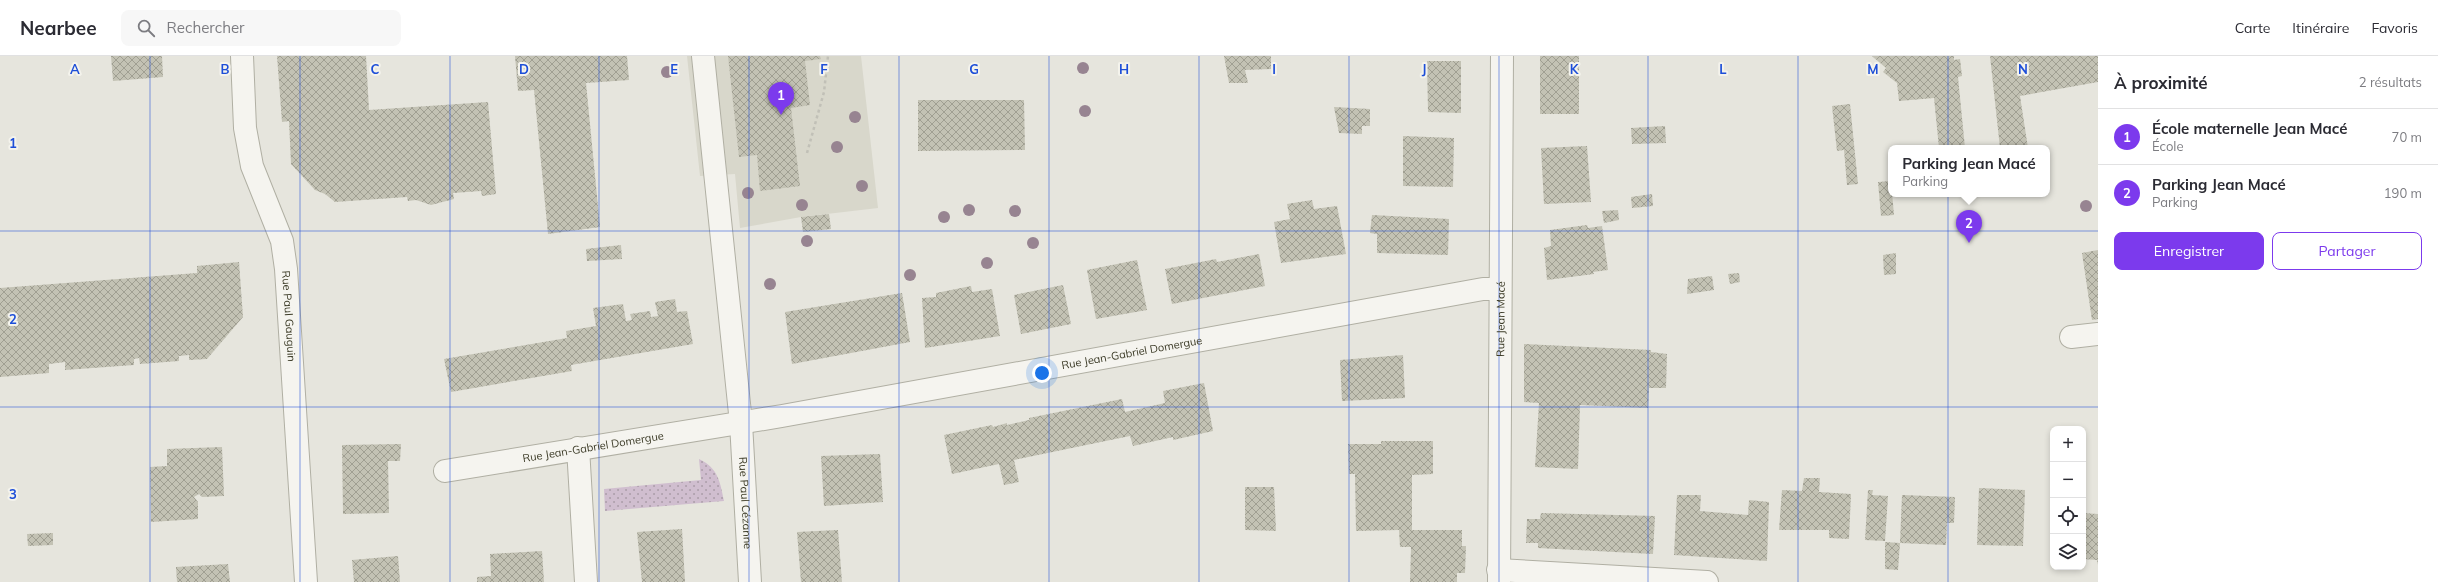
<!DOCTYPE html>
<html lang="fr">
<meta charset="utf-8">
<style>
:root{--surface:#fff;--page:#f7f7f7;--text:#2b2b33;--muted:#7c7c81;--line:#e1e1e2;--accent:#7c3aed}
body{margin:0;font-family:Mulish,sans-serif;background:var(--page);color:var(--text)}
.controls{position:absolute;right:12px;bottom:12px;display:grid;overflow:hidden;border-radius:8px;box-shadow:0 2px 6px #0003}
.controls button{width:36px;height:36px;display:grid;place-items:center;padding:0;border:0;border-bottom:1px solid var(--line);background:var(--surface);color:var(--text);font:20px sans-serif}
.you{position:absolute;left:1042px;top:317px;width:14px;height:14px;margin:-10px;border:3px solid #fff;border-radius:50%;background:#1a73e8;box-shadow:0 0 0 6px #1a73e833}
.badge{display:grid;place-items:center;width:26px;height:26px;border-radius:50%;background:var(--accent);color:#fff;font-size:13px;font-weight:700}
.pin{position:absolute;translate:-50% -33px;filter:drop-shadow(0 1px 2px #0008)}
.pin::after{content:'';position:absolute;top:21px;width:14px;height:12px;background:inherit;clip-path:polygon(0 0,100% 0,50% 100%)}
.popup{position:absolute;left:1888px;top:89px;width:162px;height:52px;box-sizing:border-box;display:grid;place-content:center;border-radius:8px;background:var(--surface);filter:drop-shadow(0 1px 3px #0005);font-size:13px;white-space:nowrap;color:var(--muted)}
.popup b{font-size:15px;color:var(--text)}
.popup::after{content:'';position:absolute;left:50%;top:100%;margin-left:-8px;border:8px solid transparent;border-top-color:var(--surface)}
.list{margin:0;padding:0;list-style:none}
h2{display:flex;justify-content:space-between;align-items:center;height:52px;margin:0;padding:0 16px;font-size:17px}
h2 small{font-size:13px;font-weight:400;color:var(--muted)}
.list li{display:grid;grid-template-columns:26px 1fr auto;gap:12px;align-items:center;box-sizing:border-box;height:56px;padding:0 16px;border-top:1px solid var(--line)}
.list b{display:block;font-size:15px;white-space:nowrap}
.list p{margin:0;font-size:13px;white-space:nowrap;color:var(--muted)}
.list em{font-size:13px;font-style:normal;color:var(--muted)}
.actions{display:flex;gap:8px;padding:12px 16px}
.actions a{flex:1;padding:9px 0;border:1px solid var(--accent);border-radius:8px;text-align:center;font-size:14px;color:var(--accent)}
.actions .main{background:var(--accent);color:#fff}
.icon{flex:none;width:22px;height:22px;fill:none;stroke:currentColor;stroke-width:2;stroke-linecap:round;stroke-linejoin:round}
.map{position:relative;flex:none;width:2098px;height:526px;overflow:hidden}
header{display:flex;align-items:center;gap:24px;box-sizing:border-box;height:56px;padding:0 20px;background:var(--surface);border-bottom:1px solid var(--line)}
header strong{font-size:19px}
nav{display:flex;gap:22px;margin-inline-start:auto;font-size:14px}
.search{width:280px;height:36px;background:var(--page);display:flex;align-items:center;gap:10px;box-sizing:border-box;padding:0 14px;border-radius:8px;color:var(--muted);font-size:15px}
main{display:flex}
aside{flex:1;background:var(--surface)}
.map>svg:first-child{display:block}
.built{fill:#d8d7cb}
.grass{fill:url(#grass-dots)}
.building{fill:url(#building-cross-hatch)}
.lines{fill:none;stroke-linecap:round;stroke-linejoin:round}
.minor-casing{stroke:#b0afa3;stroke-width:24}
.path{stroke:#c1c0b7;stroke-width:2.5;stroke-dasharray:3 3;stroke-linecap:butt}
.minor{stroke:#f5f4ef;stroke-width:22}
.tree{fill:#978491}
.grid{fill:none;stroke:#1d4ed8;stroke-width:1;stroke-opacity:0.55}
.labels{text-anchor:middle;stroke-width:4;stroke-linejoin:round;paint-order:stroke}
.street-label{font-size:11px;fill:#3c3b27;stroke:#f4f3ec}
.grid-label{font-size:13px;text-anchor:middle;font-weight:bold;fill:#1d4ed8;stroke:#f4f3ec;stroke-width:4;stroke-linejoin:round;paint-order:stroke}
</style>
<header>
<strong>Nearbee</strong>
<div class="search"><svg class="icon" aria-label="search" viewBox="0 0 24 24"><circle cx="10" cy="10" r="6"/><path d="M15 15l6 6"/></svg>Rechercher</div>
<nav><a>Carte</a><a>Itinéraire</a><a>Favoris</a></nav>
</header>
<main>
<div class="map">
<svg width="2098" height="526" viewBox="0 0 2098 526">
<defs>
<pattern id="grass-dots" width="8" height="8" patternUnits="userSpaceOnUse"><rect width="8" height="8" fill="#d0becf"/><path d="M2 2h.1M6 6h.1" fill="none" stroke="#aa9ca8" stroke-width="1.8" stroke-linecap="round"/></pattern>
<pattern id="building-cross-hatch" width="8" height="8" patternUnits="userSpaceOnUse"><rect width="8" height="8" fill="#c3c2b4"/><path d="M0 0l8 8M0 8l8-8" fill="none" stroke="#a09f92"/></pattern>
</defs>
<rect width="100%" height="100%" fill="#e6e5dd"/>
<!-- built -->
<path class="built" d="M687,0H861L878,152L801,161L740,172L735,118L700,120Z"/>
<!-- grass -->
<path class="grass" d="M699,403C718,412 720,425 724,445L605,455L604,433L701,424Z"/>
<!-- building -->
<path class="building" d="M111,0H162L163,21L113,25Z
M277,0H366L369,54L488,46L496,138L482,140L481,135L453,137L454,143L431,149L416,144L408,145L407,141L335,146L325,138L315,134L291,108L289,65L282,66Z
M515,0H627L629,24L586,27L600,171L548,178L534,34L518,35Z
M728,0H820L821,3L805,5L810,49L791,52L800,130L760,135L757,99L739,101Z
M1224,0H1271V13L1245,14L1248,27H1229Z
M1540,0H1579V58H1540Z
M1872,0H1954V4L1960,3L1962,20L1958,21L1965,92H1939L1934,42L1899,45L1897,27L1883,16L1886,12Z
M1990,0H2098V26L2020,40L2028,92H2000Z
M1427,5H1461V57L1428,56Z
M918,44H1024L1025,94L918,95Z
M1850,48L1858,128L1847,129L1844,94L1837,95L1832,50Z
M1334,51L1370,53V70H1362V78L1339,77Z
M1665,70L1666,87L1632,88L1631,72Z
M1403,80L1454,82L1453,131L1403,130Z
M1587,90L1591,146L1544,148L1541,92Z
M1891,125L1894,159L1881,160L1878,126Z
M1652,138L1653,150L1632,152L1631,141Z
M1312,144L1314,153L1337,150L1346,198L1281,207L1274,166L1290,163L1287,148Z
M1618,154L1619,164L1604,167L1602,155Z
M829,158L831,173L803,176L801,161Z
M1372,159L1449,163L1448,199L1377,197V178L1370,177Z
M1587,169L1588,172L1602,170L1608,214L1593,216L1594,218L1547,224L1544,192L1551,190L1550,174Z
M621,189L622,203L587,205L586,193Z
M2098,194V263L2092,264L2082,197Z
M1896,197V218L1884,219L1883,199Z
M1259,198L1265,230L1172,248L1165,213L1216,203L1217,206Z
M1137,204L1147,254L1096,263L1087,214Z
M239,206L243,261L207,303L189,304V299L179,300V305L140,308L139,302L134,303V309L65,314V306L49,308V317L0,321V232L197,217V210Z
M1739,217L1740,226L1730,228L1728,218Z
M1712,220L1714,234L1687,238L1688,223Z
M1063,229L1071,268L1021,278L1014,239Z
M971,230L972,236L992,233L1000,280L925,292L922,242L936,241V237Z
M902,237L910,286L792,308L785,256Z
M675,243L677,256L687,255L693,288L571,309L572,315L451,336L444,303L567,282L566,275L596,270L593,252L623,248L626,265L632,264L630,258L650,255L651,261L658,260L655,246Z
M1524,288L1651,294V296L1667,298L1666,332H1649L1648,352L1580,349L1578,413L1535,411L1539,347L1524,346Z
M1403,299L1405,342L1342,345L1340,304Z
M1204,327L1213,375L1173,384V381L1133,390L1130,380L1014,404L1019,426L1004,429L999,408L952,418L944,379L992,369L993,371L1007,367V369L1029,364V362L1122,343L1125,356L1165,347L1163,335Z
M1381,385H1433V418L1412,419V474H1462V490H1466L1465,517H1457V526H1410L1411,491H1400L1399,474L1356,475L1355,418H1349L1348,388H1381Z
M401,388L400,405H388L389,457L343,458L342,389Z
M222,391L224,440L202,441L199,438L194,441L198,446V463L151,466L150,411L167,410V393Z
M880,398L883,446L824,450L821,400Z
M1804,422H1820L1819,436L1851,438L1849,483L1829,482V474H1779L1782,434L1802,435Z
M1245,431H1274L1276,475L1245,474Z
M1979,432L2025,434L2023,490L1977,489Z
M1868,434H1873L1872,439L1888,440L1885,485L1865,484Z
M1677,439H1701L1700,455L1748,459L1749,444L1769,446L1767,505L1674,499Z
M1902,439L1955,441L1954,467H1947L1946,489L1900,487Z
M1541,457L1655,460L1653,498L1538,492V487H1526L1527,463H1540Z
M2083,457L2098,458V509L2097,504L2083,503Z
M682,473L685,526H642L637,476Z
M838,474L842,526H801L797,476Z
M53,477V489L28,490L27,478Z
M1885,486L1900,487L1898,514L1885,513Z
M542,495L544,526H477V521L491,520L490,498Z
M398,500L400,526H354L352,504Z
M228,508L230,526H177L176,511Z"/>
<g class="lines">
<!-- minor casing -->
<g class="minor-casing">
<g id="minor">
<path id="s1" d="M242,0L245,72L252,110L282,185L286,213L306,526"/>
<path id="s2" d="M703,0L741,367L750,526"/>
<path d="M2071,281L2098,278"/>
<path d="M578,392L586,526"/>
<path id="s3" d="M445,415L782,360L1483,233H1499"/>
<path d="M1498,514L1707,526"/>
<path id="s4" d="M1499,526L1502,0"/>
</g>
</g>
<!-- path -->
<path class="path" d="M807,97L824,36L828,0"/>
<!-- minor -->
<use href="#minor" class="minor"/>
</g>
<!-- trees -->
<g class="tree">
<circle cx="1083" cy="12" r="6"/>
<circle cx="667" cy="16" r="6"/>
<circle cx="1085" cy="55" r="6"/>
<circle cx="855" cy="61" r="6"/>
<circle cx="837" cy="91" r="6"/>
<circle cx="862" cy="130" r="6"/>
<circle cx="748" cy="137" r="6"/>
<circle cx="802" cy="149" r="6"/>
<circle cx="2086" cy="150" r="6"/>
<circle cx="969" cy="154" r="6"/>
<circle cx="1015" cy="155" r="6"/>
<circle cx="944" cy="161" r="6"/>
<circle cx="807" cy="185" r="6"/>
<circle cx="1033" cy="187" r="6"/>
<circle cx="987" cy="207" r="6"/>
<circle cx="910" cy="219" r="6"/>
<circle cx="770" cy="228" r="6"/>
</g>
<!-- grid -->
<path class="grid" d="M150,0V526M300,0V526M450,0V526M599,0V526M749,0V526M899,0V526M1049,0V526M1199,0V526M1349,0V526M1499,0V526M1648,0V526M1798,0V526M1948,0V526M0,175H2098M0,351H2098"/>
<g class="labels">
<!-- street labels -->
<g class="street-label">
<text dy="4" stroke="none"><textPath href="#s1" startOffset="267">Rue Paul Gauguin</textPath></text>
<text dy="4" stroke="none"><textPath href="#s4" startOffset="263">Rue Jean Macé</textPath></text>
<text dy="4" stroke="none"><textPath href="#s3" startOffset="697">Rue Jean-Gabriel Domergue</textPath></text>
<text dy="4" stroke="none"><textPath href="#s3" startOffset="150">Rue Jean-Gabriel Domergue</textPath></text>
<text dy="4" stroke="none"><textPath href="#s2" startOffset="449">Rue Paul Cézanne</textPath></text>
</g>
</g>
<g class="grid-label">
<text x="75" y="18">A</text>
<text x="225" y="18">B</text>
<text x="375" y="18">C</text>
<text x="524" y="18">D</text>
<text x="674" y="18">E</text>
<text x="824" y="18">F</text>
<text x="974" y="18">G</text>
<text x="1124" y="18">H</text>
<text x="1274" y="18">I</text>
<text x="1424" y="18">J</text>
<text x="1574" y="18">K</text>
<text x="1723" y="18">L</text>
<text x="1873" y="18">M</text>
<text x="2023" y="18">N</text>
<text x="13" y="92">1</text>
<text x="13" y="268">2</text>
<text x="13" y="443">3</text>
</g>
</svg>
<div class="controls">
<button>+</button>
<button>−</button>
<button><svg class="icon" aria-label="locate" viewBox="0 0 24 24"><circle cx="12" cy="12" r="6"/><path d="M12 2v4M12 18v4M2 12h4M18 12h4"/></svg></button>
<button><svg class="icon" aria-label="layers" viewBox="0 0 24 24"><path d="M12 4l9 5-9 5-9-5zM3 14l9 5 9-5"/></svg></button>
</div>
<div class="you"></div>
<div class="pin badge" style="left:781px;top:59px">1</div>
<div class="pin badge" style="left:1969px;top:187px">2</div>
<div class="popup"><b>Parking Jean Macé</b>Parking</div>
</div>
<aside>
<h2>À proximité<small>2 résultats</small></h2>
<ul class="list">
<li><span class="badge">1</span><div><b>École maternelle Jean Macé</b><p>École</p></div><em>70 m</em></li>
<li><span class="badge">2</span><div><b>Parking Jean Macé</b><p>Parking</p></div><em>190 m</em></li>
</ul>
<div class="actions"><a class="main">Enregistrer</a><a>Partager</a></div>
</aside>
</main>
